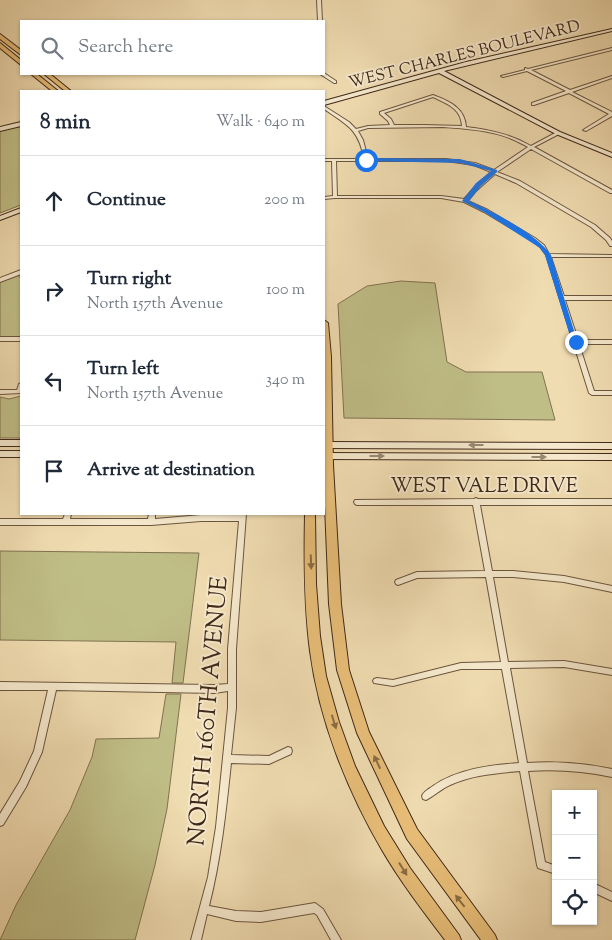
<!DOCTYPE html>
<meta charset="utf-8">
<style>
:root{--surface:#fff;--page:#f6f6f7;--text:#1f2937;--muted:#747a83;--line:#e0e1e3}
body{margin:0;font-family:"Sorts Mill Goudy",serif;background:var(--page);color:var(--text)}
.controls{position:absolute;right:15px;bottom:15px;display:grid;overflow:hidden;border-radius:0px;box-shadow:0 1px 4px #0004}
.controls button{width:45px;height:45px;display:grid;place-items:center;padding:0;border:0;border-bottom:1px solid var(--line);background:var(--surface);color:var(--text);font:25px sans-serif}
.stop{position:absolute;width:15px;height:15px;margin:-11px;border:4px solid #1a73e8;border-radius:50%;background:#fff}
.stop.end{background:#1a73e8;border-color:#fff;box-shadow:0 1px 5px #0008}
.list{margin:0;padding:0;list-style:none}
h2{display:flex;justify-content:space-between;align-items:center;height:65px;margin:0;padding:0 20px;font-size:21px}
h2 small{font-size:16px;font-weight:400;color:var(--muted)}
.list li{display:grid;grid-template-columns:32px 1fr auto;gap:15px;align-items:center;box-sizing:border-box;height:90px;padding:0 20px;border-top:1px solid var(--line)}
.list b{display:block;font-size:19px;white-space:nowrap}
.list p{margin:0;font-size:16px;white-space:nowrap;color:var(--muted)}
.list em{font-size:16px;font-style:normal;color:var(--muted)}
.icon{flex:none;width:28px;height:28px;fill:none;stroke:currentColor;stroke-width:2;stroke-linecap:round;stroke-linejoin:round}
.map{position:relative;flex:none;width:612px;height:940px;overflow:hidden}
.search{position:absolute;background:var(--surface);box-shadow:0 1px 4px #0004;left:20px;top:20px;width:305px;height:55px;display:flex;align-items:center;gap:12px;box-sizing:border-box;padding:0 18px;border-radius:0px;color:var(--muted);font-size:19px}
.panel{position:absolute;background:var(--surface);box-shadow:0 1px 4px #0004;left:20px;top:90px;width:305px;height:425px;border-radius:0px}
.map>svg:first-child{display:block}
.green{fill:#c0be87;stroke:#807350}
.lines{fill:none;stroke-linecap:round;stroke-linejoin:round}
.street-casing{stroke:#6b553e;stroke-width:2}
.secondary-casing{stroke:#3f2818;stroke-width:2}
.primary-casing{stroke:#3f2818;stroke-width:2}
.street{fill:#f5e8cc;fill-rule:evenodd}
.secondary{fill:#f5e8cc;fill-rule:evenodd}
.primary{fill:#e8be78;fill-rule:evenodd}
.oneway{fill:#9a8872}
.oneway2{fill:#8b6c43}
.route{fill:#1a73e8}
.labels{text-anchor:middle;stroke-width:4;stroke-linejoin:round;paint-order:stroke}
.far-street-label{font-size:16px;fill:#3f2818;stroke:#f5e8cc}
.street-label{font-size:20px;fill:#3f2818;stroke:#f5e8cc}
.near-street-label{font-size:24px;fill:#3f2818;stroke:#f5e8cc}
</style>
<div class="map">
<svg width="612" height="940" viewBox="0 0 612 940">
<rect width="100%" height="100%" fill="#f0dcb1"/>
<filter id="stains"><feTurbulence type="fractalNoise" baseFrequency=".004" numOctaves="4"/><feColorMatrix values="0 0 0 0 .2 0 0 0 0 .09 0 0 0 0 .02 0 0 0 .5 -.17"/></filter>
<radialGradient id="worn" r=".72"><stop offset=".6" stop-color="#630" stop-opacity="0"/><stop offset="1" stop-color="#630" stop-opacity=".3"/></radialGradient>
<!-- green -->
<path class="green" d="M21,126V205L0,213V131Z
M18,275L21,279V337H0V282Z
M401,281L435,283L447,362L466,372H542L555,420L344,418L338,304L367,286Z
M21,396V438H0V397L9,399Z
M0,551L199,553L183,683H172L176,642L0,640Z
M166,694H181L167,809L155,865L135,940H0L16,905L70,810L92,757L96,739L159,738Z"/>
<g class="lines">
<!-- street casing -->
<g class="street-casing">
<path id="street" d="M317,0H321L322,21H318Z
M612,48V50L531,70L570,90L612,76V78L572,92L612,112V116L586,131L583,130L609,114L569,93L534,105H532V103L566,91L527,71L503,77L501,76L525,70V68L528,69Z
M324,73L336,81V83H334L320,74Z
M433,95C449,101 465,108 466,127C490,130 510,134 531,146L557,132H559V134L534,147L612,190V193H610L531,149L497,172L520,181L595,225L610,238L612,241V246H610L606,240L591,227L516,183L495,174L476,191L468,201L488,210L535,238L544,245L549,254L612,255V257H551L564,296H612V300H565L578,340H612V344H579L594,391H612V395H592L589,393L546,255L540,247L531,240L484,212L464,202L441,198H335L324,199V197L333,196L332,161H324V159H364C359,129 347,125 324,109V106L349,122L356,129L368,126L390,125L388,121L380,114V112ZM433,97C447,104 461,108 462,126L424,125H394L391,119L384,113ZM443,127C467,129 492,130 514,140C519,142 524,145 528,147L494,170L475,163L446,159H368L363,140L358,131L368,128ZM336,161H446L474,165L491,172L473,189L464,199L441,196H337Z
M21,270V274L0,282V278Z
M0,337H21V341H0Z
M21,383V393L0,394V390H17L19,384Z
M476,498L478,499H612V505H480L492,571H513L564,576L612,586V592L564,582L513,577H493L508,662L564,661L612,669V675L564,667L510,668L527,763C555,761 584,763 612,769V777C584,771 556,769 528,771L545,862L556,866V874L538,868L537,865L520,771C497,773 471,775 450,785C441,789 434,796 426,800L423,799L422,796C424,791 429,789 433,786C457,769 490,765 519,763L502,669H461L393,686L374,683L373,681L374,679L377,678L393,680L461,663L501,662L486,577L417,578L398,585L396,584L395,582L396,580L417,572L485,571L473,505H357L355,504L354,502L355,500L474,499Z
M65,514H71L70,519H148L149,514H155V519L201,515H240V514H246L236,649V708L231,755L269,756L288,747L291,748L292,751L291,754L269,764L231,763C226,811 221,859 209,906L236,911L261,912L315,903L323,909L341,940H331L317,915L314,913L261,922L236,921L207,914L201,940H191L208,877L216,827L228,708V691L214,693L56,690L42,752L26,787L3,825L0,826V814L20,781L34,751L48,690H0V682L214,685L228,684V649L239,521H201L151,525H0V519H63Z
M593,883L612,892V901L593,892Z"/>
</g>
<!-- secondary casing -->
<g class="secondary-casing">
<path id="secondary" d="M612,29V31L444,71L560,132L612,153V157L556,134L439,73L324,105V101L466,62Z
M21,122V126L0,131V127Z
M21,208V212L0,220V216Z
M0,440H21V446H0Z
M324,442L612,443V449L324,448Z
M0,451H21V457H0Z
M324,453L612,454V460L324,459Z"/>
</g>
<!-- primary casing -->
<g class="primary-casing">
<path id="primary" d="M0,34L21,50V55L0,39Z
M0,43L21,60V65L0,48Z
M31,74H37L58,91H52Z
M44,74H50L71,91H65Z
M324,320L328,323L331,357L333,465L341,604L349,670L369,732L417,829L495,935L497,940H481L407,839L357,733L337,670L329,604L324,481Z
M305,514H315L316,584L320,636L326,676L339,722L355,766L384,826L410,868L459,935L461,940H445C423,911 400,881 382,850C347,790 319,720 310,651C304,605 304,560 305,514Z"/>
</g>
<!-- street -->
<use href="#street" class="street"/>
<!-- secondary -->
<use href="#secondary" class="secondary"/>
<!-- primary -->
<use href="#primary" class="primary"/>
</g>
<!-- one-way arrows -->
<defs><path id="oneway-solid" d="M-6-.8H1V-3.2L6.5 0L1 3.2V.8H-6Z" transform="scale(1.25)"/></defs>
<g class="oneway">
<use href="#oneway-solid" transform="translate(476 445) rotate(-180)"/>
<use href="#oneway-solid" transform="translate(377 456)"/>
<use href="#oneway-solid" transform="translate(539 457)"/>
</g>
<g class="oneway2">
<use href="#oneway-solid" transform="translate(311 562) rotate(88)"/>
<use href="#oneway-solid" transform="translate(334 722) rotate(73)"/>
<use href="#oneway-solid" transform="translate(377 762) rotate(-115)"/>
<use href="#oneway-solid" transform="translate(403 869) rotate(58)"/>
<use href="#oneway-solid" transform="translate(460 901) rotate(-128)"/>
</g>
<!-- route -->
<path class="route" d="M366,158L460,159L497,170V172L481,186L469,201C492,211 537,234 551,255L578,344L572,342L545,255L540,248L484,212L462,201L476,183L491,171L460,163L364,161Z"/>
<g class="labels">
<!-- far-street labels -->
<g class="far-street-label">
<text transform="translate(464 53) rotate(-14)" y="6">WEST CHARLES BOULEVARD</text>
</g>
<!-- street labels -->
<g class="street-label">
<text x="484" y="492">WEST VALE DRIVE</text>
</g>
<!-- near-street labels -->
<g class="near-street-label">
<text transform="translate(207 711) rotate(-85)" y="8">NORTH 160TH AVENUE</text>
</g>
</g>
<rect width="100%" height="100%" filter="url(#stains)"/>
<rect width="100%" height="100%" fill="url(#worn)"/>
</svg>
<div class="controls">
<button>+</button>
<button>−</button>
<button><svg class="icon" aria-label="locate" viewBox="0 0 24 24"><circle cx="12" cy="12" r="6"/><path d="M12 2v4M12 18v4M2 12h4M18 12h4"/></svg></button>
</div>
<div class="stop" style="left:366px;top:160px"></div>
<div class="stop end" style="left:576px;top:342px"></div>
<div class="search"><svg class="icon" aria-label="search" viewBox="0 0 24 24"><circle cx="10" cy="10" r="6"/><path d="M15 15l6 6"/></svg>Search here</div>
<section class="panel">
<h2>8 min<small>Walk · 640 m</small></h2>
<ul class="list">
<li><svg class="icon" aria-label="ahead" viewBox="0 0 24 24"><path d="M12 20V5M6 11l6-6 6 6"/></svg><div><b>Continue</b></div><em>200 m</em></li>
<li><svg class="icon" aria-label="right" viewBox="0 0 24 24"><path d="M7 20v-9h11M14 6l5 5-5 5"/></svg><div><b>Turn right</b><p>North 157th Avenue</p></div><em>100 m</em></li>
<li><svg class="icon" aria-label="left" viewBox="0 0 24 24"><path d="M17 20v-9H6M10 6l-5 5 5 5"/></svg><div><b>Turn left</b><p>North 157th Avenue</p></div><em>340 m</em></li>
<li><svg class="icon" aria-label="arrive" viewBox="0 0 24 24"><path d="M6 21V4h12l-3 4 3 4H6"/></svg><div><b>Arrive at destination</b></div></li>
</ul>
</section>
</div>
